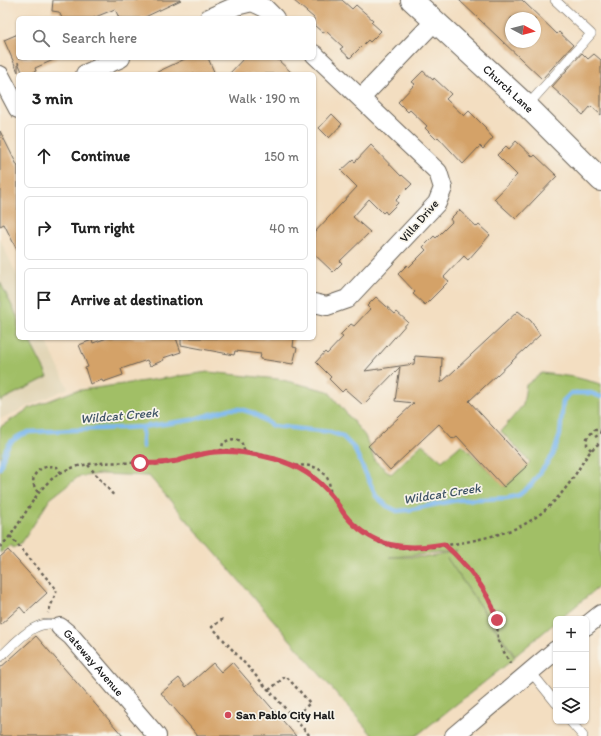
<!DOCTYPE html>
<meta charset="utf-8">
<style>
:root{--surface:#fff;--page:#f6f6f6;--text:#222;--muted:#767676;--line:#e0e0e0}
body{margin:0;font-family:Itim,sans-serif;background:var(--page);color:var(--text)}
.controls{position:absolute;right:12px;bottom:12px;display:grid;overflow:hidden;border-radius:6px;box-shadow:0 1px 3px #0004}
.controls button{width:36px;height:36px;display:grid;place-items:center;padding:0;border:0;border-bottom:1px solid var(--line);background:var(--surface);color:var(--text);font:20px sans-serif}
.compass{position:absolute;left:505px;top:12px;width:36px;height:36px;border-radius:50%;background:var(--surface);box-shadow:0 1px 3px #0004;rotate:97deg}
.stop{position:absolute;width:12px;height:12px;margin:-9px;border:3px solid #d1495b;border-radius:50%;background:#fff}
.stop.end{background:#d1495b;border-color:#fff;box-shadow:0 1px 4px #0008}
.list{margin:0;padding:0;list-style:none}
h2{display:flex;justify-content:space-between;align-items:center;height:52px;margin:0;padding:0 16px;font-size:17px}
h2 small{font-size:13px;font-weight:400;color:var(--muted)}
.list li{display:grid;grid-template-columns:26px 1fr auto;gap:12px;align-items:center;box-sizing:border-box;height:64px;margin:0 8px 8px;padding:0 8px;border:1px solid var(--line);border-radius:6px}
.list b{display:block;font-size:15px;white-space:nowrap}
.list em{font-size:13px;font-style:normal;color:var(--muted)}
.icon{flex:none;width:22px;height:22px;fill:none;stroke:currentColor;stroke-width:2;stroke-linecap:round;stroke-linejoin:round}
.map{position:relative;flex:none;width:601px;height:736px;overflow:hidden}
.search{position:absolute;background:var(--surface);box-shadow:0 1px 3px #0004;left:16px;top:16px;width:300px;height:44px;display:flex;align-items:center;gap:10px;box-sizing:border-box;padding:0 14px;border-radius:6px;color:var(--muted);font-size:15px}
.panel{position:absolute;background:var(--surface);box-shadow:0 1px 3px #0004;left:16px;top:72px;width:300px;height:268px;border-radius:6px}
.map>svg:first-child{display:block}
.built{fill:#e2d6b7}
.green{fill:#a1bf66;stroke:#5e6e41;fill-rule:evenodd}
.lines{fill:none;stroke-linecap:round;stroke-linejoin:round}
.stream{stroke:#7cb8ef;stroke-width:4.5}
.building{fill:#d4a267;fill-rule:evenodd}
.service-casing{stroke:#676056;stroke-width:10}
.minor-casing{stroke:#676056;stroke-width:20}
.tertiary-casing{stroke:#676056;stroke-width:24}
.path{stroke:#676056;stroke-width:2.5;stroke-dasharray:3 3;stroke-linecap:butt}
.service{stroke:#fff;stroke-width:9}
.minor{stroke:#fff;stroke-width:18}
.tertiary{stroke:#fff;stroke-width:22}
.route{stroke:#d1495b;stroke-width:5}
.poi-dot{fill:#d1495b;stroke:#f7f3e8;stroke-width:1.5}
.labels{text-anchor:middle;stroke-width:3.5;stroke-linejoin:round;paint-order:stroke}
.street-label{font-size:12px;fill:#1c1c1c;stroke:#f7f3e8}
.poi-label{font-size:12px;font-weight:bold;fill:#1c1c1c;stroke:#f7f3e8;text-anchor:start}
.water-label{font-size:13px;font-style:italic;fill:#3e5366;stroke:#f7f3e8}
</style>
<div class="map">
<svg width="601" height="736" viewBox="0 0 601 736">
<rect width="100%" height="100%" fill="#f7f3e8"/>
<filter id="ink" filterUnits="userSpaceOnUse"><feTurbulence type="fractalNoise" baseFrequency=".025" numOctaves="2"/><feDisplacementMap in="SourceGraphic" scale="8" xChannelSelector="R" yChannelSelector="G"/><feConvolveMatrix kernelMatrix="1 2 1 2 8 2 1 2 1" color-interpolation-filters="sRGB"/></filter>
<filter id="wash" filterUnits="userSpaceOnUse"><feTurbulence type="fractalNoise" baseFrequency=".012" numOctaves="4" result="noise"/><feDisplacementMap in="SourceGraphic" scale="16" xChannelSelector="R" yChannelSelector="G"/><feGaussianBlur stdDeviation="0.9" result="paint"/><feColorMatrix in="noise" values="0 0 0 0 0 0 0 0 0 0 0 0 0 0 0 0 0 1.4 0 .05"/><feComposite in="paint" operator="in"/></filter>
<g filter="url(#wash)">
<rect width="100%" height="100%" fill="#f3dec1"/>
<!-- built -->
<path class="built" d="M0,239L18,278V338H45L68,388L0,419Z"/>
<!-- green -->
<path class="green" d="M0,282L18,318V338H28L48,377L0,401Z
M208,372L278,379L328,391L365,436L375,461L391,474L422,444L442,461L462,444L505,487L530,462L501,431L523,405L526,385L542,373L574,377L601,384V585L560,619H556V622L515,656L447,558L515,658L416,736H373L149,476L100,474L78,477L50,499L23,541L13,548L11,544L0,553V427L30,408L74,391ZM457,552L429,557H389Z"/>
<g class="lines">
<!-- stream -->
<path class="stream" d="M142,427L143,447
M0,468C5,448 8,439 29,432L142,427L191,420L229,409H240L253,413L273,426L330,432L342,436L354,448L376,496L387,506L397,511L408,510L457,500L507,498L519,495L531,485L553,455L560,435L563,401L571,393H591L601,397"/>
</g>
<g id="blocks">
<!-- building -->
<path class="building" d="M53,0H181L143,18H119L115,9L93,18H62L59,12L52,11Z
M293,0H342L352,9L356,5L373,20L371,22L381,31L370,42L368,40L350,58L340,49L343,47L326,31L323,33L314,25V18Z
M459,0H522L557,34L559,32L573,45L542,79ZM511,18H535V42H511Z
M18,34V58H58L35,68L36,71L29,74H23L18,62V72L4,40Z
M582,53L588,59L594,54L601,60V115L591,106L583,115L552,87Z
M187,58H208L215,74H153Z
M244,58H276L293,74H229Z
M423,71L433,80L434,78L451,94L446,99L464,116L469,111L486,128L485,129L493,138L483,149L480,146L463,164L438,137L436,139L425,128L427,126L410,110L408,112L398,102L415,84L412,82Z
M332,114L342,124L329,138L319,128Z
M0,131L18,167V252L4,224L0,226Z
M516,141L533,157L535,155L557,176L516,219L494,199L517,175L497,155L506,146L509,149Z
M371,145L401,176L402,175L412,184L396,200L398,203L387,214L385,211L383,213L369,199L353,217L370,232L340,261L342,263L333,272L314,254V233L357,187L341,171L353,160L355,162Z
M459,210L477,227L479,225L490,235L468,260L464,256L444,277L449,281L425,305L413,294L415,292L398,274L407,265L409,267L426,250L423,247L434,236L436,238L452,222L450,219Z
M376,297L395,314L397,312L408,322L365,371L414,364L415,356L442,358L441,383L518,311L531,321L540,335L469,401L528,465L504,487L457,436L453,439L439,424L390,470L368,446L414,403L395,401L400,367L363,405L345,389L342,392L329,379L331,377L316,362L325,352L327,354L343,337L340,335L351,324L354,326L370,309L367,306Z
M107,338H176L181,352L163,358L164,360L150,366L147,360L121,369L123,375L103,382L102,380L90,384L85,368L88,367L79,345L92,340L93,343Z
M181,338H294L293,347L297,348L293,364L260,359L261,354L235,351L234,355L181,345Z
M8,550L47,593L25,613L20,607L0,625V557Z
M36,636L43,644L123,736H0V668Z
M232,662L296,736H198L161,693L179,678L186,687L213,663L221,672Z"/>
</g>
</g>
<g filter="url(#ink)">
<use href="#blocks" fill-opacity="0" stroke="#676056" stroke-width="1"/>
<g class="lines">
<!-- service casing -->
<g class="service-casing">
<path id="service" d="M527,106L591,34L555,0
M0,657C16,643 37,615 60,627
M531,672L556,703
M570,721L583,736"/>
</g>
<!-- minor casing -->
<g class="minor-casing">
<g id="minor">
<path d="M209,18L236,6L252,2L265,8L275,18"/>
<path d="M314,54L438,172L443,188L437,203L347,299L327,306L314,303"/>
<path d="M85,74L121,58"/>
<path d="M0,75L18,109"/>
<path d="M361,98L434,22"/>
<path d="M586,626L601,614"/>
<path id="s1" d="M60,627L71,636L157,736"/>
<path d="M454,736L556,650"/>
</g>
</g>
<!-- tertiary casing -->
<g class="tertiary-casing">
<g id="tertiary">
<path id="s2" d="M412,0L527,106L601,180"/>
</g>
</g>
<!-- path -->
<path class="path" d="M595,437L600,434L601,430
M591,450L587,445V438L594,430H601
M221,452L223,443C230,439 234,438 241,441L245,453
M88,465L115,497
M295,466C315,463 331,471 330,493
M38,492C25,477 41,463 57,467L61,473
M10,536L57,590L48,613
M445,544L473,573L492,603L497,620L498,641L510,663
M0,547C23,525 31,493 57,475C82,458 127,463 156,464C175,464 194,456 212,452C237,447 269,456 293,465C307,471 322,483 332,496C337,502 341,510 346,516C358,529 374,542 390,546C420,553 486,540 514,529C539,519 558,500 573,478C582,465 587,451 601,442
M223,619L212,627L310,736
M269,690L286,676L310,703L294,718"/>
<!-- service -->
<use href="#service" class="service"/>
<!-- minor -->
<use href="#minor" class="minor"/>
<!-- tertiary -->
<use href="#tertiary" class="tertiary"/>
</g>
</g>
<g class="lines" filter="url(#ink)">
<!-- route -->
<path class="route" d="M140,463C153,464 164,463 177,461C189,458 202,453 215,452C235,450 256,454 275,459C296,465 317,477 331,495C336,501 340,508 345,515C372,548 405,551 444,544C467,565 488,589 497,620"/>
</g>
<!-- markers -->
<circle class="poi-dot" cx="228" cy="715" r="4"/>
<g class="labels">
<!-- street labels -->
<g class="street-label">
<text dy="4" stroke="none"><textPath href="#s2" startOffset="131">Church Lane</textPath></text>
<text transform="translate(419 221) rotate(-49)" y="4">Villa Drive</text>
<text dy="4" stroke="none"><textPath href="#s1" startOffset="49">Gateway Avenue</textPath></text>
</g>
<!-- poi labels -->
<g class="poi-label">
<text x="236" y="719">San Pablo City Hall</text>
</g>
<!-- water labels -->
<g class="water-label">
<text transform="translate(119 415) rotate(-5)" y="5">Wildcat Creek</text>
<text transform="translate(442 493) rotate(-9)" y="5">Wildcat Creek</text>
</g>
</g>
</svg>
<div class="controls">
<button>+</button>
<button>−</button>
<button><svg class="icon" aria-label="layers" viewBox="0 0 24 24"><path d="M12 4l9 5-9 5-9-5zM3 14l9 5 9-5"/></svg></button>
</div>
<svg class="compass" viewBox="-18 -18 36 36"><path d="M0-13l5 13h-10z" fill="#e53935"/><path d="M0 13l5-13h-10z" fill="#767676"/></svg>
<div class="stop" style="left:140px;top:463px"></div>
<div class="stop end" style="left:497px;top:620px"></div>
<div class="search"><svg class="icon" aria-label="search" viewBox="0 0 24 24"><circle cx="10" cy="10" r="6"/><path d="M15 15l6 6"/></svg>Search here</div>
<section class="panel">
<h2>3 min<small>Walk · 190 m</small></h2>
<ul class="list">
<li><svg class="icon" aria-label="ahead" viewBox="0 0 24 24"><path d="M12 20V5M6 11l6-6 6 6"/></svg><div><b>Continue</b></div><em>150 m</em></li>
<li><svg class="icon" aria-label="right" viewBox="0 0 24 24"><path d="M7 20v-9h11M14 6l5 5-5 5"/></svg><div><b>Turn right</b></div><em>40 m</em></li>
<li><svg class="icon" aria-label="arrive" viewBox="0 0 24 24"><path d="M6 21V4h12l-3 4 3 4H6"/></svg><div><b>Arrive at destination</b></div></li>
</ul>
</section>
</div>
